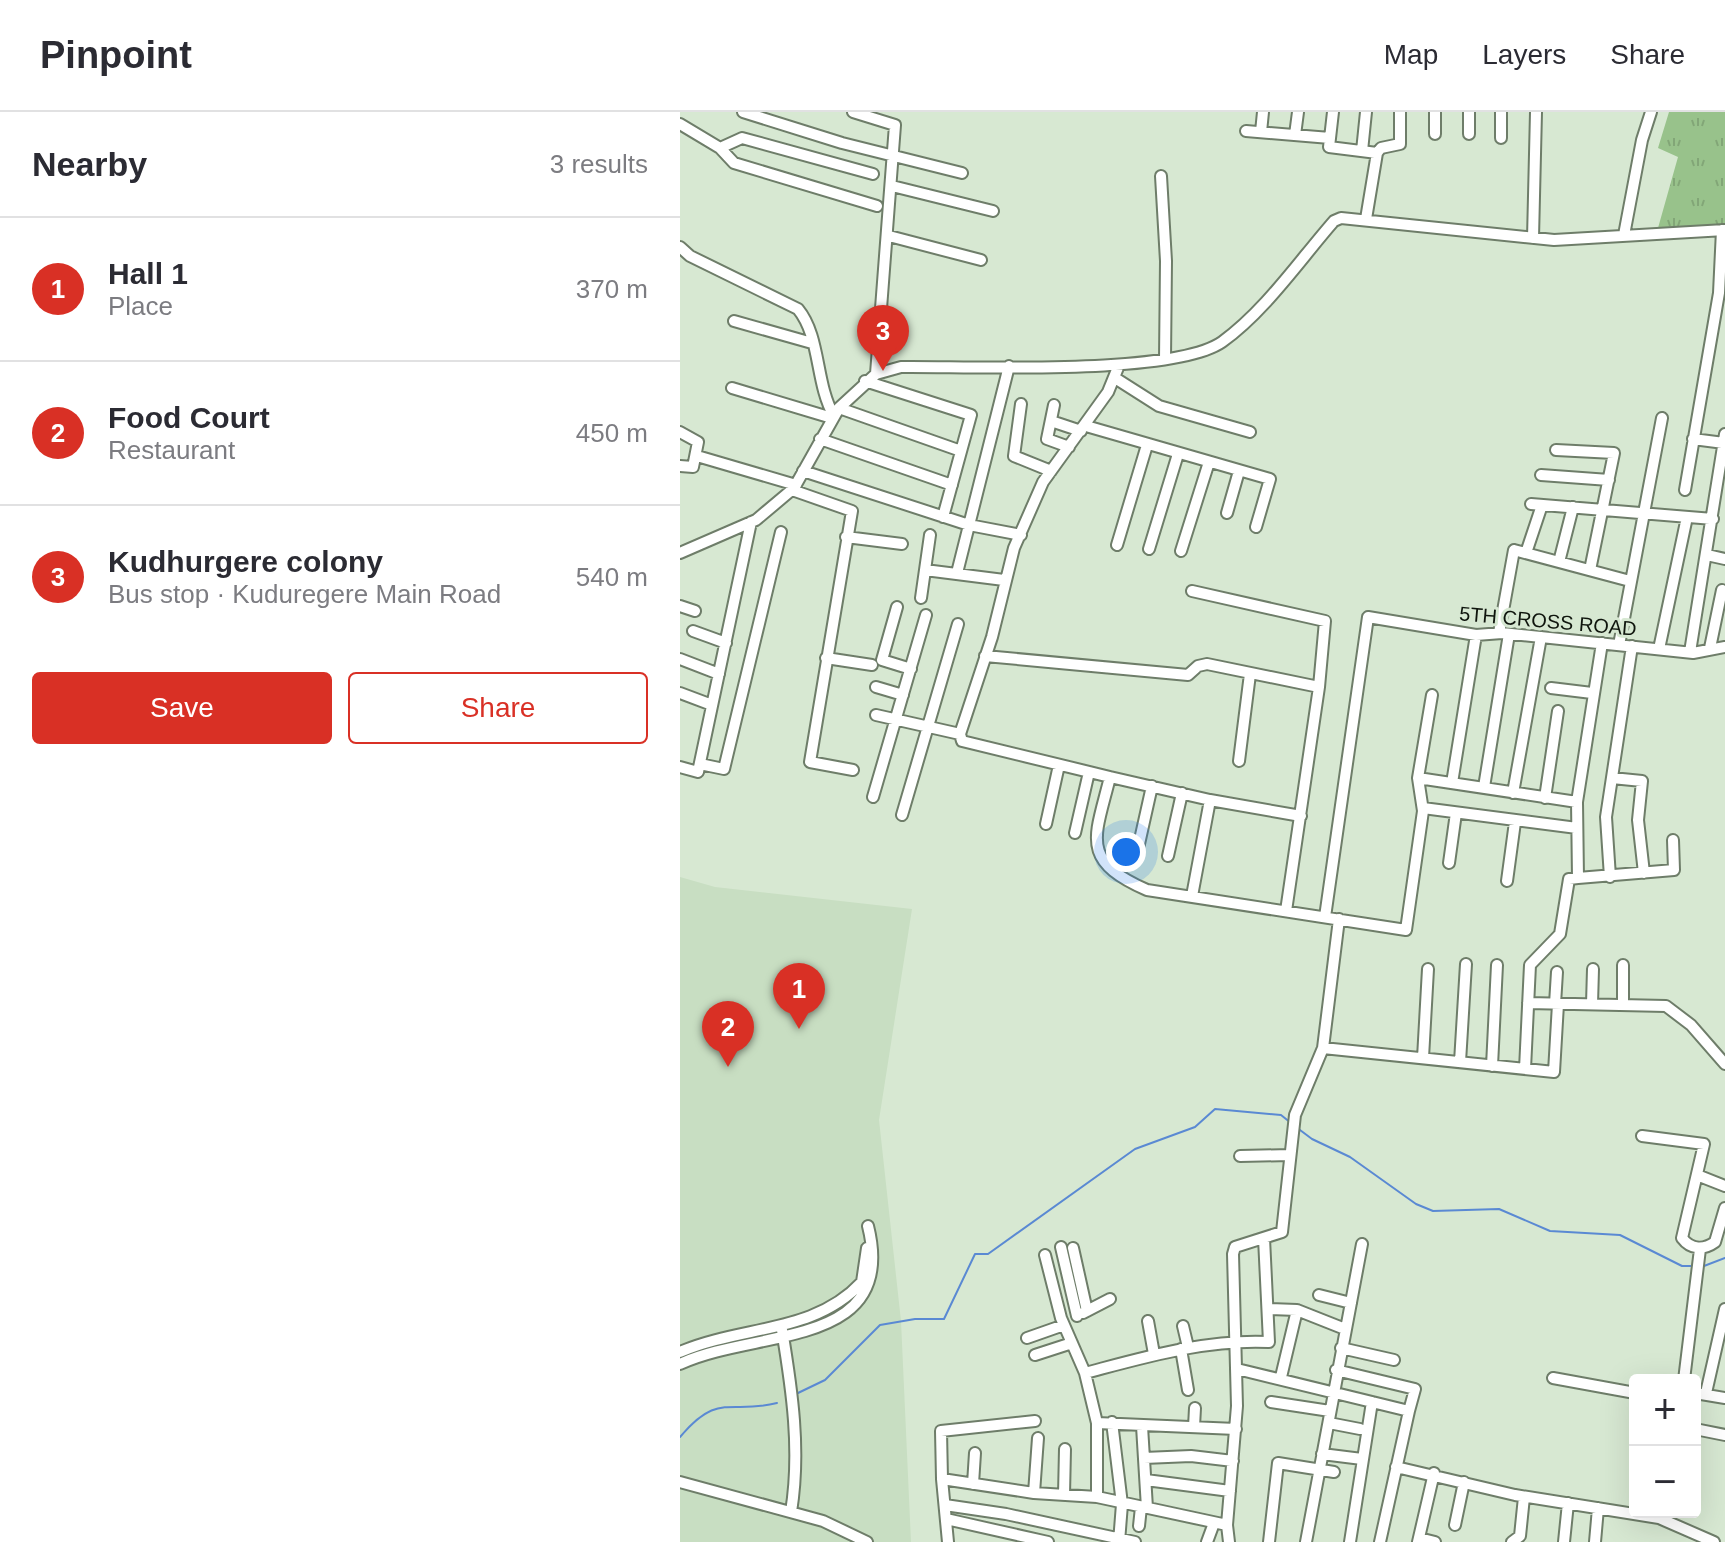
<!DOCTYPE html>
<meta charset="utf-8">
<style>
:root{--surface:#fff;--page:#f2f2f3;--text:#2b2b33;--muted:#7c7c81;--line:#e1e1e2;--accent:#d93025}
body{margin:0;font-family:Arial,sans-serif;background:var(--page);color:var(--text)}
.controls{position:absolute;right:24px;bottom:24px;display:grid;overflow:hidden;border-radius:8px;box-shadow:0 8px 32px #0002}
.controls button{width:72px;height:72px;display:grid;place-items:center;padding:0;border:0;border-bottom:2px solid var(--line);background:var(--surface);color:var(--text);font:40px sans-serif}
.you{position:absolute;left:446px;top:740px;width:28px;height:28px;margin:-20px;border:6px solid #fff;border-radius:50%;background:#1a73e8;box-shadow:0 0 0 12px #1a73e833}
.badge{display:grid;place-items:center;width:52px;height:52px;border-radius:50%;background:var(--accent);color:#fff;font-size:26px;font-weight:700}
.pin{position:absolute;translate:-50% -66px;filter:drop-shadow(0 2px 4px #0008)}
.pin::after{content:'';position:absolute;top:42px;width:28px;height:24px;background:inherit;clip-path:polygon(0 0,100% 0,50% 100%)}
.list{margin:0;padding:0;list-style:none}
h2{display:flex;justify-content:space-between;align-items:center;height:104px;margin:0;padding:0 32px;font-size:34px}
h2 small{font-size:26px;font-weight:400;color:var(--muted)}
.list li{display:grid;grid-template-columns:52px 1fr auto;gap:24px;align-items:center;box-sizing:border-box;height:144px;padding:0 32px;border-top:2px solid var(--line)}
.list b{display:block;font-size:30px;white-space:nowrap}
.list p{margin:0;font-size:26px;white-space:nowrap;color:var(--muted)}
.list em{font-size:26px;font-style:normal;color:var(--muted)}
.actions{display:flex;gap:16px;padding:24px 32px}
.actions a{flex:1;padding:18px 0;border:2px solid var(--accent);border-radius:8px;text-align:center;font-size:28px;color:var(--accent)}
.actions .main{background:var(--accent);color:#fff}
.map{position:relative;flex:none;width:1045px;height:1430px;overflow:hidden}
header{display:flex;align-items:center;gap:48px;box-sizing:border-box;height:112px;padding:0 40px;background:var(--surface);border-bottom:2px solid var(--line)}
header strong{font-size:38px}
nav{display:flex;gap:44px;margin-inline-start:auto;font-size:28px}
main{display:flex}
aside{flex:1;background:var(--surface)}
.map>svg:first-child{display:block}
.built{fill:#c8dec2}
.grass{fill:url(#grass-tufts)}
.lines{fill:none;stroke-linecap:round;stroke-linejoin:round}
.stream{stroke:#5a89d3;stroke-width:2}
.minor-casing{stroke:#6e7d69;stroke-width:14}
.minor{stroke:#fff;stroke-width:10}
.labels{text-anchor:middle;stroke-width:6;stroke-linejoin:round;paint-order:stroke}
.street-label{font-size:20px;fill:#0f150d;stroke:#d7e8d2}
</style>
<header>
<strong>Pinpoint</strong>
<nav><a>Map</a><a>Layers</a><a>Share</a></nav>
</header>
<main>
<aside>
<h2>Nearby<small>3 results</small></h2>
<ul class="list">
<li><span class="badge">1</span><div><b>Hall 1</b><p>Place</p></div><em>370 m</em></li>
<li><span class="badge">2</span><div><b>Food Court</b><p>Restaurant</p></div><em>450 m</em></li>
<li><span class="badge">3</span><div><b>Kudhurgere colony</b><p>Bus stop · Kuduregere Main Road</p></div><em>540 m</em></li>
</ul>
<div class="actions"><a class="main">Save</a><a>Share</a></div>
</aside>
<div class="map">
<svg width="1045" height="1430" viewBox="0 0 1045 1430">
<defs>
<pattern id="grass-tufts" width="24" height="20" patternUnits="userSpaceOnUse" patternTransform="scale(2)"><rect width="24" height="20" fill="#98c28b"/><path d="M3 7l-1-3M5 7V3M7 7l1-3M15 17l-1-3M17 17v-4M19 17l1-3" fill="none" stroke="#82a677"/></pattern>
</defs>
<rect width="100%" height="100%" fill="#d7e8d2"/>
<!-- built -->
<path class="built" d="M0,765L35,775L232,797L199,1008L221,1209L231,1430H0Z"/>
<!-- grass -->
<path class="grass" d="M989,0H1045V115L978,116L998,45L978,36Z"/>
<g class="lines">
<!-- stream -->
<path class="stream" d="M616,1015L632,1027L670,1045L736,1092L753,1099L819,1097L870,1119L940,1123L1002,1154H1013
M1024,1154L1045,1146
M118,1281L145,1268L200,1213L235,1207H264L295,1142H308L455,1037L515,1015L535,997L601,1003L611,1011
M0,1325C39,1279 49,1303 97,1291"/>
<!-- minor casing -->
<g class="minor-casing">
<path id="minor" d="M63,0L162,31L282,61
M173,0L215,13L196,262
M653,0L649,35L697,41
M789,0V22
M0,12L40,36L62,26L193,62
M566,19L650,26
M581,20L583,0
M755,22V0
M615,23L618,0
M821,26V0
M40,36L54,51L197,94
M682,39L686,0
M481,64L486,149L485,247
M212,74L313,99
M686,107L697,41L701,36L720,32V0
M944,123L962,28L971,0
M209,124L301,148
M853,126L856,0
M0,135L10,144L118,197C141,225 135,271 154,304
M54,209L132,231
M439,253L428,280L363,370L334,436L312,525L280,622L282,629L430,665C415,726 399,748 467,778L726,818L743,699L738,666
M435,266L479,294L570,320
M185,269L291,303L263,405
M52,276L152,306
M341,292L334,344L371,359
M374,293L367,327L389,335
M159,296L281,339
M371,309L401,319
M406,314L590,367L576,415
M0,320L18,330L13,355L0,354
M140,327L272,373
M1013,327L1044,331
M876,338L934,341L910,458
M17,344L116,373
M123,359L289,413L341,423
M861,363L929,368
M112,378L172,399L130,650L173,658
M1005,378L1039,181L1042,118
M851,392L1033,407
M547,401L559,359
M166,425L222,432
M437,433L467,333
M469,437L498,342
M501,439L529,350
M0,441L76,408L114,376L159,296L196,262L221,255C288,254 493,264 542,230C585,199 619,149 654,109L661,106L874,128L1045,118
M846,441L862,393
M1027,443L1045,447
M879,450L893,395
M245,458L324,468
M277,461L329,254
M512,479L645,509L639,575L606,799
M241,486L250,423
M0,494L15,499
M217,495L202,548L231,557
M13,519L46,531
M819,521L834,438L950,469
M939,533L982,306
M1030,536L1042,478
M979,537L1007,405
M1010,540L1045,322
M305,544L508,563L518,554L527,552L639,575
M146,546L192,553
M0,547L39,562
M196,575L223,583
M871,576L912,581
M0,581L32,593
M752,583L738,666L897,690L898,766L994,758L993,728
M196,603L280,622
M559,649L570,562
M20,652L44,657L101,420
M0,655L18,660L71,410
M430,665L530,688
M932,666L962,669L958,708L964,761
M772,671L796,523
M804,675L829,522
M833,681L861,525
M193,685L246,503
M865,686L878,599
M897,690L922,531
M743,696L897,716
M222,703L278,512
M366,712L379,653
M395,721L409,660
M457,741L472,674
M488,744L502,681
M769,751L776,701
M930,765L926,705L952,534
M827,769L835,710
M512,784L530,688L621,704
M645,805L688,505L796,523L822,521L1013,541L1045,535
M848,891L986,894L1011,913L1045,952
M875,892L877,860
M912,892L913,857
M943,893V853
M643,936L874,960L878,892
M743,946L748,857
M780,950L786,852
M812,954L817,853
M845,957L850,853L880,822L889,767L898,766
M962,1024L1024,1032L1002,1126C1011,1138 1024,1138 1035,1130L1045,1096
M560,1044L610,1043
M1017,1063L1045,1074
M381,1135L397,1204
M393,1136L407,1199
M365,1143L381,1206L405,1261L417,1311V1385
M639,1183L671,1191
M588,1197L617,1198L601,1265
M617,1198L665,1217
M403,1201L430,1187
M468,1209L474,1242
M503,1214L508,1235
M102,1218C112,1278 121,1339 111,1400
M347,1226L384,1213
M661,1236L714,1248
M501,1237L508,1278
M0,1240C63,1213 134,1222 182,1170L187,1136
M355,1243L392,1231
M0,1252C77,1216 219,1238 188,1114
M557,1257L729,1299L700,1430
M656,1258L735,1277L729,1299
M405,1261C466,1245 526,1227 589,1230L584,1126
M873,1266L955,1281
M1004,1268L1020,1137
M1015,1281L1045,1286
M1026,1281L1045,1197
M591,1290L650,1299
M432,1310L442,1392L439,1430
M417,1311L556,1317
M649,1311L680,1317
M462,1314L467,1396
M514,1315L515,1296
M1015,1317L1045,1323
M642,1342L682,1347
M464,1346L511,1344L553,1349
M716,1355L835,1383L979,1406L1034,1430
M262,1367L261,1319L355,1309
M466,1368L550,1379
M0,1370L143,1409L187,1430
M293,1372L295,1341
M354,1381L358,1326
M384,1383L385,1337
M265,1393L326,1402L455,1430
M266,1407L368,1430
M547,1413L557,1294L553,1142L555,1135L602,1120L615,1003L643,936L659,807
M775,1413L784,1370
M459,1414L461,1395
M739,1426L755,1430
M268,1430L262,1367L354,1381L417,1385L547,1413L549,1430
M527,1430L534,1411
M589,1430L598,1351L654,1360
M626,1430L682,1132
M670,1430L692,1290
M738,1430L754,1361
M832,1430L840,1424L844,1385
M884,1430L888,1391
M915,1430L918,1396"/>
</g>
<!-- minor -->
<use href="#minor" class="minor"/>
</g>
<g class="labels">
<!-- street labels -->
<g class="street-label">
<text transform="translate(868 509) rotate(5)" y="7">5TH CROSS ROAD</text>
</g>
</g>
</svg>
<div class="controls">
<button>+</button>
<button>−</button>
</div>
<div class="you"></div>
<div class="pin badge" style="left:119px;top:917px">1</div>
<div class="pin badge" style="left:48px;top:955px">2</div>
<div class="pin badge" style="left:203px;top:259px">3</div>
</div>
</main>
